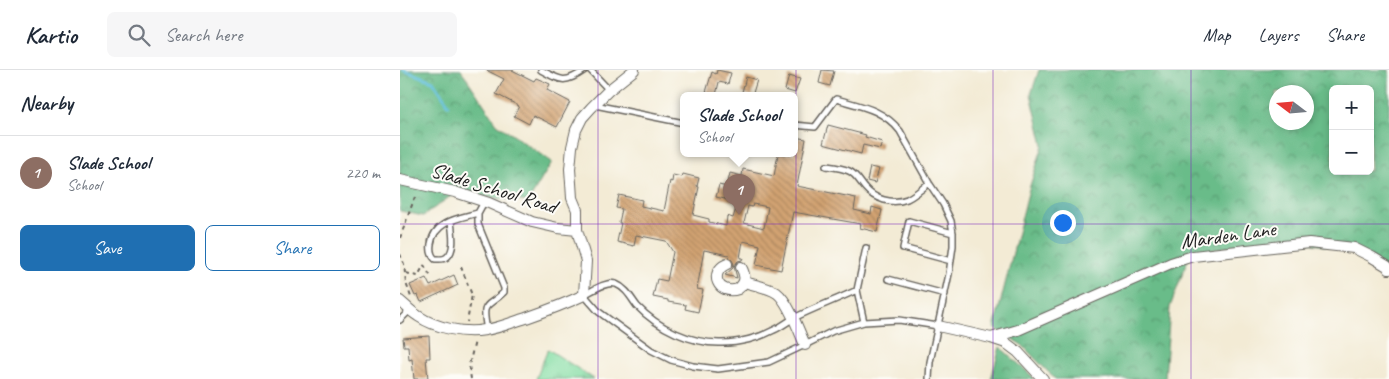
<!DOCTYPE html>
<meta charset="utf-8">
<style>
:root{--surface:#fff;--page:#f6f6f7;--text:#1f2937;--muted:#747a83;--line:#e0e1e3;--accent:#1f6fb2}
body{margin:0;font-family:Caveat,sans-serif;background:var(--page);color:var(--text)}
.controls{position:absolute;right:15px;top:15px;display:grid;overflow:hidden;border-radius:8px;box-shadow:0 2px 8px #0003}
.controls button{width:45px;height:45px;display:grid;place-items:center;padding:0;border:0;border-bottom:1px solid var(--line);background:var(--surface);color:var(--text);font:25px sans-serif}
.compass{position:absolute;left:869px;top:15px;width:45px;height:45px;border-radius:50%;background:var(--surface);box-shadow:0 2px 8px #0003;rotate:286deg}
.you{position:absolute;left:662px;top:152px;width:18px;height:18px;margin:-12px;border:4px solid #fff;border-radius:50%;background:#1a73e8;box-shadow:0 0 0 8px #1a73e833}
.badge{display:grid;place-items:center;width:32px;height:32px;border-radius:50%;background:var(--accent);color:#fff;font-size:16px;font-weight:700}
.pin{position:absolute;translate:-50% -41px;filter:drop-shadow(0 1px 2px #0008)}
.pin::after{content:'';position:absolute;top:26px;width:18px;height:15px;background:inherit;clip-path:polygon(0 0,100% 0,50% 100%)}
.popup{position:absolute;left:280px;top:22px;width:118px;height:65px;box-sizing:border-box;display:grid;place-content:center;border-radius:8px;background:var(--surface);filter:drop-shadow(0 1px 4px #0005);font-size:16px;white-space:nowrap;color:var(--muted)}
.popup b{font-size:19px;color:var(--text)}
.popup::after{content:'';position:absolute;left:50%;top:100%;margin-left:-10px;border:10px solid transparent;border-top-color:var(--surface)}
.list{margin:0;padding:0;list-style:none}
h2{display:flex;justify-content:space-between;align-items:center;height:65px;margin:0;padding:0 20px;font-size:21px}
h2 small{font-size:16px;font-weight:400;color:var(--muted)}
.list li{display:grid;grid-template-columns:32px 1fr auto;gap:15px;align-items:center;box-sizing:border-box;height:75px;padding:0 20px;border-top:1px solid var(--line)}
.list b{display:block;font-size:19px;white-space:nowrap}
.list p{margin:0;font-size:16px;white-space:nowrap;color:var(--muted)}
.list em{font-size:16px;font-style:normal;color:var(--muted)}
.actions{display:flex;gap:10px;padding:15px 20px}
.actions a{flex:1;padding:11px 0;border:1px solid var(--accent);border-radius:8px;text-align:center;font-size:18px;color:var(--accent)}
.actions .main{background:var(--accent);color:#fff}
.icon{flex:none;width:28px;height:28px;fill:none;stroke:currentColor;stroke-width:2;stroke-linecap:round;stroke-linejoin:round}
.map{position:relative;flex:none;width:989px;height:309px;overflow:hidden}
header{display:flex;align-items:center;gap:30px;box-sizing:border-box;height:70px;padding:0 25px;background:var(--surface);border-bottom:1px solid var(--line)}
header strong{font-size:24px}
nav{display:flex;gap:28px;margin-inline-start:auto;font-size:18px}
.search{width:350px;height:45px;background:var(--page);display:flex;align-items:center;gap:12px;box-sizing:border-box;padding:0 18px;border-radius:8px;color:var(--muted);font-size:19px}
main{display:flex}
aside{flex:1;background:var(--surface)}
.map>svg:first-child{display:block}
.grass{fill:url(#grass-tufts);stroke:#4f7c60}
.forest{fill:url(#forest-crowns);stroke:#426c52;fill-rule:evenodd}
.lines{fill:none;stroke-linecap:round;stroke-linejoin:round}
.stream{stroke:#5ebfdc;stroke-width:3}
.building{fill:url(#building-back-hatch);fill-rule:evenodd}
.service-casing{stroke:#67645d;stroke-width:8}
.minor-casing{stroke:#67645d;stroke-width:12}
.path{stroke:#67645d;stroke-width:2;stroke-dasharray:4 4;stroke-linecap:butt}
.service{stroke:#fff;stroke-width:5}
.minor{stroke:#fff;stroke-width:10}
.grid{fill:none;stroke:#7b2cbf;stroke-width:1;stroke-opacity:0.55}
.labels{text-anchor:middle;stroke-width:4;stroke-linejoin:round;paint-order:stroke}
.street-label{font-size:21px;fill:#1c1c1c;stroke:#fdfcf7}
</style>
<header>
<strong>Kartio</strong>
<div class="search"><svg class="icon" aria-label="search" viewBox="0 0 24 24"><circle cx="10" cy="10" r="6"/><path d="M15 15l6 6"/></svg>Search here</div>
<nav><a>Map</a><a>Layers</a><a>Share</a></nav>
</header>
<main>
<aside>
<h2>Nearby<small></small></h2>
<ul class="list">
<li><span class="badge" style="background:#8d6e63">1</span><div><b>Slade School</b><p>School</p></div><em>220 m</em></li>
</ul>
<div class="actions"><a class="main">Save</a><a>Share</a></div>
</aside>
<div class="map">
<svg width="989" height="309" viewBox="0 0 989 309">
<defs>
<pattern id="grass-tufts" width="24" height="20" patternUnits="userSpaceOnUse" patternTransform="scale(1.25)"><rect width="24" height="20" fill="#82dda3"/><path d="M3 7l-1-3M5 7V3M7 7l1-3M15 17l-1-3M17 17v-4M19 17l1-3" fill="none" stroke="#70bd8c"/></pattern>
<pattern id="forest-crowns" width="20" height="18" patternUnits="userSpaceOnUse" patternTransform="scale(1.25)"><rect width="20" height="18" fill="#69bc89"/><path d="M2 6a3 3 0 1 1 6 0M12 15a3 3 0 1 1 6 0" fill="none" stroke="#56986f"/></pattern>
<pattern id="building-back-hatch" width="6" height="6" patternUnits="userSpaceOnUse" patternTransform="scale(1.25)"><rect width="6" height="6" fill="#d2a372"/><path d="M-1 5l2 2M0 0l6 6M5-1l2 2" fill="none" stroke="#aa845d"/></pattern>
</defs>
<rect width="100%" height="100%" fill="#fdfcf7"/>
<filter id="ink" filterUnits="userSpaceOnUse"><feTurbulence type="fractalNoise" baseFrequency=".02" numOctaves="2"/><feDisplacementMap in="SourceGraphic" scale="10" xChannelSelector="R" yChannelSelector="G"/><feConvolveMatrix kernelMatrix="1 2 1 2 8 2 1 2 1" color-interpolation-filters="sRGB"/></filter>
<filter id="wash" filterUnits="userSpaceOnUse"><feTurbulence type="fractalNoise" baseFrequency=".0096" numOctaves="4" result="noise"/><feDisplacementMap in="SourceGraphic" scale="20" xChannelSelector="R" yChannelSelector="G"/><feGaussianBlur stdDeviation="1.12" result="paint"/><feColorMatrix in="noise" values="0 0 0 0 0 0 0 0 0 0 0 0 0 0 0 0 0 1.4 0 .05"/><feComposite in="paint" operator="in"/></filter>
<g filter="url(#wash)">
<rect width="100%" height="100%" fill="#f3ebd5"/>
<!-- grass -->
<path class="grass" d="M148,279L194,309H136Z"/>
<!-- forest -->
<path class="forest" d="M0,0H61L97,54L152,92L128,132L55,123L23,146L0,141Z
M639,0H989V200L952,181L909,173L844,174L790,184L770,237L765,309H655L622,275L594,258L629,119L643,75L631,24ZM933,19H970V101H933ZM876,22H906V52H876Z
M600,277L633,307L634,309H591Z"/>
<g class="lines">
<!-- stream -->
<path class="stream" d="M3,0L33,11L49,35"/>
</g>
<g id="blocks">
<!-- building -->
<path class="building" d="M86,0H112L134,11L136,8L150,14L147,20L170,32L157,57L133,45L129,54L114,46L119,36L96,24L104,9Z
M317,0L331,3L328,14L319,12L316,25L306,22L312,2L316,4Z
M422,0L434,1L430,16L419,13Z
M389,6L400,9L395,23L385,20Z
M346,7L357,10L352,26L342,22Z
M428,55L466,65L465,67L482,72L480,79L463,75L461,84L423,74Z
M394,67L406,69L397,116L456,128L454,140L471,144L472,137L482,140L477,162L460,158L461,154L393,142L381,200L356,195L360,175L343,171L340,188H343L342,190L338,191L334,196L337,208L325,205L333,198L334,194L332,190L328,187L329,185L304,180L297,219L303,220L298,242L285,239L286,235L268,232V230L253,227L257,209L267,211L273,182L266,171L236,165L234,176L217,172L221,153H219L222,139L216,138L219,125L242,130L241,136L264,141L270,111L272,112L273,105L282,107L283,104L299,108L297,116L299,117L293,145L309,149V152L326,156L327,146L333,148L338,132L316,127L319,115L327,117L330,103L342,106L343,99L374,106L378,84H394ZM353,134L368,137L364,158L344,153L348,136L352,137Z
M470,97L479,99L475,113L467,111Z
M54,205L58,215L21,232L18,225L15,226L10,215L26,208L30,216Z
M29,266L30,288H26L28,309H14L12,289L9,290L8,276H4L3,268Z"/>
</g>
</g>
<g filter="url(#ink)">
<use href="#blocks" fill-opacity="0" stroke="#67645d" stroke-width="1"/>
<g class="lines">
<!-- service casing -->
<g class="service-casing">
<path id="service" d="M141,0C161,11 165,14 185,0
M190,0L209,20
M195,35L284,53
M394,55L415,57L436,29C460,36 483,39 500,61L529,113L543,134L551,151L553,163V176L549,204L530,292L529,309
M426,96C433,97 442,98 449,101C456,104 460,112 465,118C474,129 492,135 507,129C515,125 522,119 529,113
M84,132L78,143V154L104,218V222C87,239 81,230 87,260
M51,151C52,161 56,180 47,187C44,190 39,189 35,189C31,185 30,180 31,174C34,151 60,148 78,143
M551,191L503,178L509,151L553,163
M488,209L545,224
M457,220C436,230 414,238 394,248C387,252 381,257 374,260C359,268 339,273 322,273C291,274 258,258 237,236C231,228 226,218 216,214C206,211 192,221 184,225L199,242L251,280L271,290L293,296L318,299L369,292L405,275L433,261L464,252L499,250L538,256
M0,250L10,240
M464,252L457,220L466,178"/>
</g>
<!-- minor casing -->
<g class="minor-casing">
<path id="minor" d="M0,110L55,122L89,133L132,152L158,158L177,160
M327,194C308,202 318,226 338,219C346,213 346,206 341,197
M344,212C354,215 368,217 377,223C388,231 400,263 405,275
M0,231C6,236 11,242 18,246C36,258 64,264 85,260C99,258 113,252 126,248C146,241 165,234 184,225L186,191L177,160V140L172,128L171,113L170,99L172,77L176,60L182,48L191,38L209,20L234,0
M538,256L591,268L606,273L618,282L643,309
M591,268L618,260L771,193L793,186L909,173L954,178L972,187L987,196L989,199"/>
</g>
<!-- path -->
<path class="path" d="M0,168L16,124
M0,184L4,194L6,213L11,227
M24,195L31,207
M61,197L72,225L67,252
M6,203L18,206L24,195
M71,309L69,295L75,271"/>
<!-- service -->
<use href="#service" class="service"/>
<!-- minor -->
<use href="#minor" class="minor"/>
</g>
</g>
<!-- grid -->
<path class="grid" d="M198,0V309M396,0V309M593,0V309M791,0V309M0,154H989"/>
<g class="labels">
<!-- street labels -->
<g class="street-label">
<text transform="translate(94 118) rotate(17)" y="7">Slade School Road</text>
<text transform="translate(828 165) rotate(-8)" y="7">Marden Lane</text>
</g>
</g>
</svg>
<div class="controls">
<button>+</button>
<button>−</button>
</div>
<svg class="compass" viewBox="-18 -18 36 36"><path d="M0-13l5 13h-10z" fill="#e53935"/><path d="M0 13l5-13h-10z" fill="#747a83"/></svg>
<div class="you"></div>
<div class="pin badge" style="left:339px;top:145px;background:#8d6e63">1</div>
<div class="popup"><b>Slade School</b>School</div>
</div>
</main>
